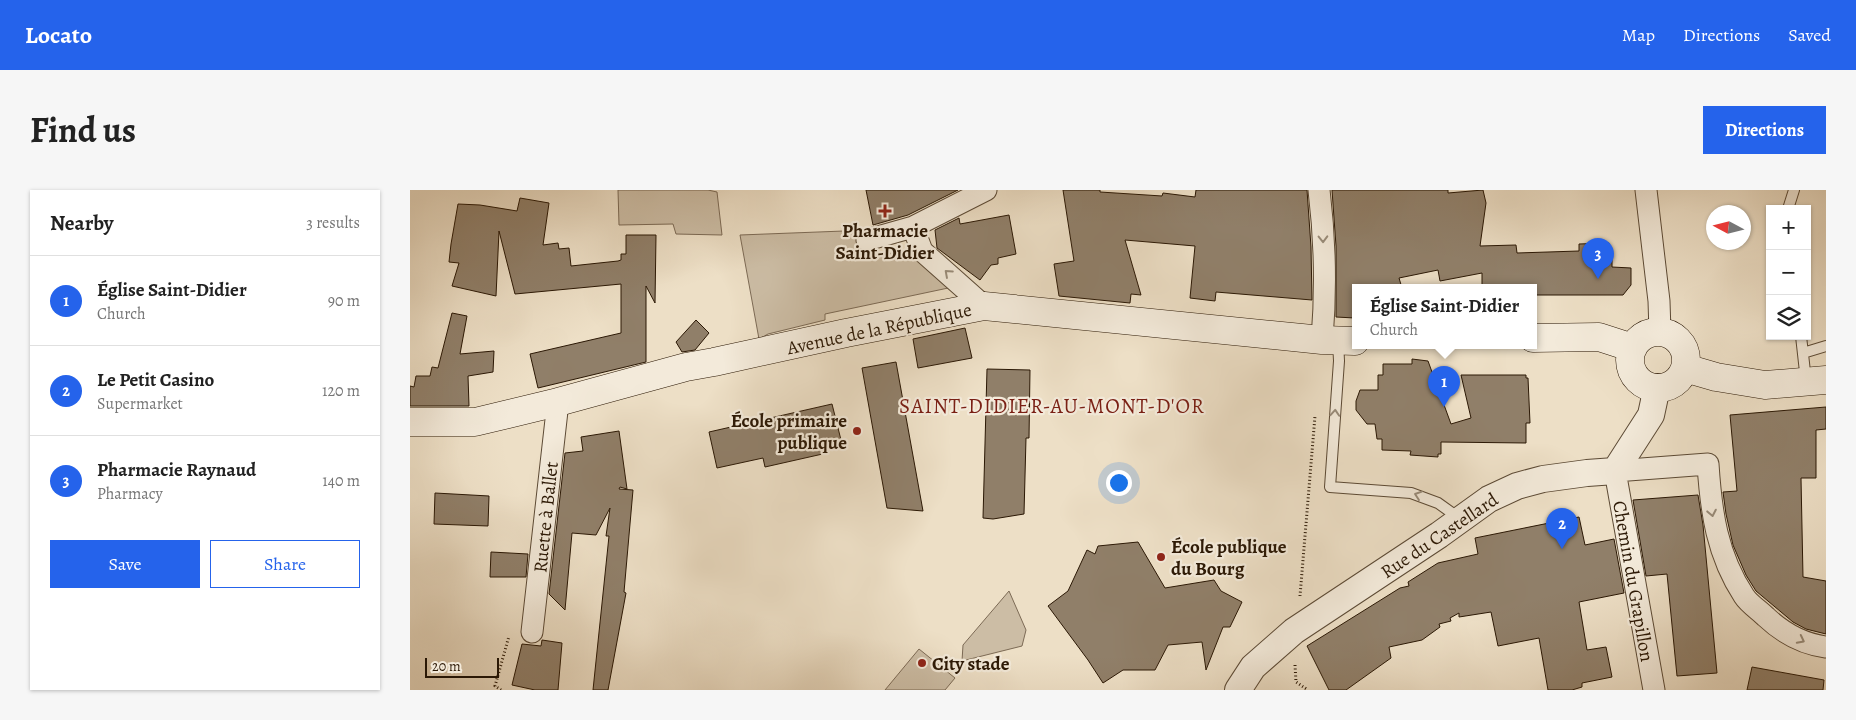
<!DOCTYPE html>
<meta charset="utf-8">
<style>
:root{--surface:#fff;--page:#f6f6f6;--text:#222;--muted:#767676;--line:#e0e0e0;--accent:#2563eb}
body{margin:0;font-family:Alegreya,serif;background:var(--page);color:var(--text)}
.controls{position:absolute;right:15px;top:15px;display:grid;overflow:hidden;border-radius:0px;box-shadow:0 1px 4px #0004}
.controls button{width:45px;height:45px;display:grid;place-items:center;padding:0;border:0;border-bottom:1px solid var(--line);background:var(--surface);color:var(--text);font:25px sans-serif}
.compass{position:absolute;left:1296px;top:15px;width:45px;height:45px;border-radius:50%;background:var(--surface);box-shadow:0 1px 4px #0004;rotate:277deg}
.scale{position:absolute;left:15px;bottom:12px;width:74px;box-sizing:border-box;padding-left:5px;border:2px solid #2b1805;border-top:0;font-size:14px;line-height:18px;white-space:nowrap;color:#2b1805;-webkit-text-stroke:4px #f3eada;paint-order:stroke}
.you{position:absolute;left:708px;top:292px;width:18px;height:18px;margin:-12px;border:4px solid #fff;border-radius:50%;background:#1a73e8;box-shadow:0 0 0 8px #1a73e833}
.badge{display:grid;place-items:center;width:32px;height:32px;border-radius:50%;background:var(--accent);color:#fff;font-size:16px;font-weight:700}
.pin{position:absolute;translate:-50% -41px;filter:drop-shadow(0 1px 2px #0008)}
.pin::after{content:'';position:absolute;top:26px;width:18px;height:15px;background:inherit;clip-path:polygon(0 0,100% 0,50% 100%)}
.popup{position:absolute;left:942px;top:94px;width:185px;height:65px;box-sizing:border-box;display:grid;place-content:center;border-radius:0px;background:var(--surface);filter:drop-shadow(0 1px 4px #0005);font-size:16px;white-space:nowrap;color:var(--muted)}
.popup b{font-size:19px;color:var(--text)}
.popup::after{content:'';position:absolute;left:50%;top:100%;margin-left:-10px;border:10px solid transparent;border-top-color:var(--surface)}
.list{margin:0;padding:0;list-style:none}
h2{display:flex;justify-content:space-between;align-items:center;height:65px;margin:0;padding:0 20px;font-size:21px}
h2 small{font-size:16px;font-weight:400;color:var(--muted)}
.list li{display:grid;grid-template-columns:32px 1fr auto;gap:15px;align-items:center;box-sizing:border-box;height:90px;padding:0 20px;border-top:1px solid var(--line)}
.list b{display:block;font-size:19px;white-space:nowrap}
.list p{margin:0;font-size:16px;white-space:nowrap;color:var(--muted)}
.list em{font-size:16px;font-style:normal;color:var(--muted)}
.actions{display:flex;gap:10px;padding:15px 20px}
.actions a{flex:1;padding:11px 0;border:1px solid var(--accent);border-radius:0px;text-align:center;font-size:18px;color:var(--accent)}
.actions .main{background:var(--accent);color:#fff}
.icon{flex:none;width:28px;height:28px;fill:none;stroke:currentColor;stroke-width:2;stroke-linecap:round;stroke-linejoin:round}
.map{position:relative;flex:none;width:1416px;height:500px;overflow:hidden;border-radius:0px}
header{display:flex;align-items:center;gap:30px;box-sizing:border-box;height:70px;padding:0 25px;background:var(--accent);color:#fff}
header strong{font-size:24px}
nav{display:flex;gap:28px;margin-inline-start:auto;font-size:18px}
.intro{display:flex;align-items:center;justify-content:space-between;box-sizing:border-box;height:120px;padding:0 30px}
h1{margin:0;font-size:35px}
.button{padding:12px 22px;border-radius:0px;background:var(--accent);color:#fff;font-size:18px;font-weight:700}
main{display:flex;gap:30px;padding:0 30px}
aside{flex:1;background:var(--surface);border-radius:0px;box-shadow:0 1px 4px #0004}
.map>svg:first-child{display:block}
.green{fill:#ccbda5;stroke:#7c6a55}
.building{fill:#907f69;stroke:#2b1805}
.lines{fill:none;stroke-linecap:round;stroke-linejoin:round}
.service-casing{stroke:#5c4a35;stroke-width:12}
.minor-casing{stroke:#5c4a35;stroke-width:23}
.tertiary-casing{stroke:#5c4a35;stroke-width:28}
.secondary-casing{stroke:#2b1805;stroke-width:29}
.path{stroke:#2b1805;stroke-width:3;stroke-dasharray:1 2.5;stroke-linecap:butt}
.service{stroke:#f3eada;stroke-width:10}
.minor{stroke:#f3eada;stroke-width:21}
.tertiary{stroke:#f3eada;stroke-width:26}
.secondary{stroke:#f3eada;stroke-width:28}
.oneway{stroke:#998c7a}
.poi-dot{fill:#8f2418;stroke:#f3eada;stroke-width:2}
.labels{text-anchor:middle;stroke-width:4.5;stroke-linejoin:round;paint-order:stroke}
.poi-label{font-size:19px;font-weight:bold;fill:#2b1805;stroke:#f3eada;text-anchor:start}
.street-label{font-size:19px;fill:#2b1805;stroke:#f3eada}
.quarter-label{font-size:21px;letter-spacing:1px;fill:#7a1f14;stroke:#f3eada}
</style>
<header>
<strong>Locato</strong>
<nav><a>Map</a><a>Directions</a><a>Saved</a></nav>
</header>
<div class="intro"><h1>Find us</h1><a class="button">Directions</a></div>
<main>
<aside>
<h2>Nearby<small>3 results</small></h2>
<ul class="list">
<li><span class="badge">1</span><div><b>Église Saint-Didier</b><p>Church</p></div><em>90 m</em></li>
<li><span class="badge">2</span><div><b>Le Petit Casino</b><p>Supermarket</p></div><em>120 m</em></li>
<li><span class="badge">3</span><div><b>Pharmacie Raynaud</b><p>Pharmacy</p></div><em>140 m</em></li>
</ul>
<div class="actions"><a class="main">Save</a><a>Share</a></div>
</aside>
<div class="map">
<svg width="1416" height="500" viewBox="0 0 1416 500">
<rect width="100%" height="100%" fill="#eddfc6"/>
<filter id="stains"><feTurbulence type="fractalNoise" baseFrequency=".004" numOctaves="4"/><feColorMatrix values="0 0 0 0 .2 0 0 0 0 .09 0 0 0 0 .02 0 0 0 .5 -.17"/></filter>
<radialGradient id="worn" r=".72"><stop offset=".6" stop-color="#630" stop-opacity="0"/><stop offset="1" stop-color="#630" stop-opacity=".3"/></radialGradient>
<!-- green -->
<path class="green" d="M208,0H298L307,2L312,45L266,44L263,34L209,35Z
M434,41L435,45L444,43L451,63L444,67V70C493,54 506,68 543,97L415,124V130L358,144L349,149L330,45Z
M599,401L616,440L612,456L552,471L553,455Z
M509,459L545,488L535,500H475Z"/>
<!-- building -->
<path class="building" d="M456,0H548L498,25L463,35Z
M653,0H690V2L752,6L753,3L785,7L786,0H897L901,57L902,110L806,102L805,111L780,108L785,56L715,50L731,105L721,104L720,113L649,106L644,74L664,71Z
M922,0H1038V3L1073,0L1076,13L1070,56L1106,55L1107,63L1169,61V54L1199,53V64H1202V77L1221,78V95L1213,105H1123V98H1072V83L1030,91L1028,80L989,88L992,98H945V128L926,127V56Z
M110,8L139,13L133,55L148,53L149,59L159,58L161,76L208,71L211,70V64H216V45H246L245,113L236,96V172L128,198L120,164L211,143V94L105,104L89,41L86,106L42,96L49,73L39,72L41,54L48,14L70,15L107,21Z
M599,25L606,64L588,68V74L581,75L570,90L527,58L525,40L549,28L550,34Z
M42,123L57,126L50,164L84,161L83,182L58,186L59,216H0V196L4,197L6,186H20L22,177L28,178Z
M286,130L299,143L285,160L272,162L266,152Z
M555,138L562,168L508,178L503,149Z
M1002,169L1018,171L1041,234L1061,228L1051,185H1116V188H1118L1120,233H1116V253L1031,252V264H1028V267L1000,265L1001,261L972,260V249H967L965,234H957L946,220V211L950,200H968V185H973V174H1002Z
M486,172L513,321L477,318L452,178Z
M577,179L620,180L619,248H616L614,324L583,329L573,328Z
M422,214L431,250L415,254L417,263L355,277L353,268L307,278L299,242Z
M1416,217V239L1406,240V288H1391L1393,387L1416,391V444L1396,439L1383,432L1346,401L1336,385L1323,355L1316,324L1313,302L1327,301L1320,225Z
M209,241L217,299L210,297L209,299L223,300L214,402L216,403L198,500H183L199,346H196L200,318L186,345L162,343L155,420L139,404L155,263L173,261L171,247Z
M25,303L79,306L78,336L24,334Z
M1288,305L1293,335L1307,483L1267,486L1257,384L1236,386L1223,310Z
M1169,327L1175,355L1204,349L1214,403L1169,412L1177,460L1196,457L1202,487L1172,493V497L1162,500H1138L1129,448L1088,456L1081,422L1049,427V423L1040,428L1041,431L1029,434L1030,437L1012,450L979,457L981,468L936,500H919L897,456L990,398L999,396L998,392L1028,373L1068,364L1065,348Z
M728,352L755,398L804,390L811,401L832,412L820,437H813L796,480L792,452L758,455L745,480H713L693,493L678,470L638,416L658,401L677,360L685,364L688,356Z
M81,362L118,364L116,387H80Z
M132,450L152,453L148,500H125L102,495L112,454L131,456Z
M1342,477L1414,490L1413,500H1337Z"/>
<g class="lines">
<!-- service casing -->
<g class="service-casing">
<path id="service" d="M1378,19L1384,0
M1391,146L1396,191
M928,151L929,171L920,297L1001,303L1028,313L1049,328
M1393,163L1416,156"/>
</g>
<!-- minor casing -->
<g class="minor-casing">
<path id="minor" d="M909,0C915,49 916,101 912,150
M1236,0L1249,111L1250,142
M503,37L512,61L574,116
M457,50L503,37L576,0
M122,442L148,212
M1244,500L1205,281L1298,274C1301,322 1307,365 1334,406C1339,414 1349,420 1356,427C1373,443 1393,454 1416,457"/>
</g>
<!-- tertiary casing -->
<g class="tertiary-casing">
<path id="tertiary" d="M828,500L843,477L884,441L1029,345L1079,309L1107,296L1133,289L1177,283L1205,281L1241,225L1247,197"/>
</g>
<!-- secondary casing -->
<g class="secondary-casing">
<path id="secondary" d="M1220 170a28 28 0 1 1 56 0a28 28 0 1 1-56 0Z
M1123,148L1189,147L1223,158
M1275,178L1306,187L1355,195L1416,190
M0,232H65L148,212L276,177L304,172L436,143L574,116L912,150L945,151"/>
</g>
<!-- path -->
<path class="path" d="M890,406L905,226
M885,475L886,492L898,500
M91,500L85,496L99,446"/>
<!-- service -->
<use href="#service" class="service"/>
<!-- minor -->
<use href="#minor" class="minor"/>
<!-- tertiary -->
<use href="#tertiary" class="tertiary"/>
<!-- secondary -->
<use href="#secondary" class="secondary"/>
</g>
<!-- one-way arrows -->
<defs><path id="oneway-chevron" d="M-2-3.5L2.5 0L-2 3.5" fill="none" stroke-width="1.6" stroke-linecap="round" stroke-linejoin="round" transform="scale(1.25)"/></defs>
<g class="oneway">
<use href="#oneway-chevron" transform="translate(913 49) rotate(89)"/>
<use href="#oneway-chevron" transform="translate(538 83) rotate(-138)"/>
<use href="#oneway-chevron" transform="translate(925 223) rotate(-86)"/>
<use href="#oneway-chevron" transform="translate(1008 305) rotate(-161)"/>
<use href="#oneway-chevron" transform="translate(1302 323) rotate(79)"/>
<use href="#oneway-chevron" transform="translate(1391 450) rotate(27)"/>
</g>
<!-- markers -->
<g class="poi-dot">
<path d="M472.5 13.5h5v5h5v5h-5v5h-5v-5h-5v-5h5z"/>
<circle cx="447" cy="241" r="5"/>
<circle cx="751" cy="367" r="5"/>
<circle cx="512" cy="473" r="5"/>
</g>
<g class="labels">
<!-- poi labels -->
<g class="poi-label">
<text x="475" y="47" text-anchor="middle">Pharmacie<tspan x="475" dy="22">Saint-Didier</tspan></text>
<text x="437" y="237" text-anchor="end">École primaire<tspan x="437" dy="22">publique</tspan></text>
<text x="761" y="363">École publique<tspan x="761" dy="22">du Bourg</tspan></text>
<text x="522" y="480">City stade</text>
</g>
<!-- street labels -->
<g class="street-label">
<text transform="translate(469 138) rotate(-12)" y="7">Avenue de la République</text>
<text transform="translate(135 327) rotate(-84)" y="7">Ruette à Ballet</text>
<text transform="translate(1029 345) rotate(-34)" y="7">Rue du Castellard</text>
<text transform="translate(1224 391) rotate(80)" y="7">Chemin du Grapillon</text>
</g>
<!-- quarter labels -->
<g class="quarter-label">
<text x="642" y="223">SAINT-DIDIER-AU-MONT-D'OR</text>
</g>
</g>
<rect width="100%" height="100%" filter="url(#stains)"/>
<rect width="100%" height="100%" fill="url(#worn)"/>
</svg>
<div class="controls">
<button>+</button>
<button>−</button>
<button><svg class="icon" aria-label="layers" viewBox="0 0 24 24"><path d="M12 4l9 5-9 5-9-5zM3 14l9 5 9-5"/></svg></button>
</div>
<svg class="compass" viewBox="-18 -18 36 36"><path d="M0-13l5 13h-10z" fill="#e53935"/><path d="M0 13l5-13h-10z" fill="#767676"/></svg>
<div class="scale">20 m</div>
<div class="you"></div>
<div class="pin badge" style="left:1034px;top:217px">1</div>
<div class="popup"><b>Église Saint-Didier</b>Church</div>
<div class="pin badge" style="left:1152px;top:359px">2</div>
<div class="pin badge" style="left:1188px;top:89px">3</div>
</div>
</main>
